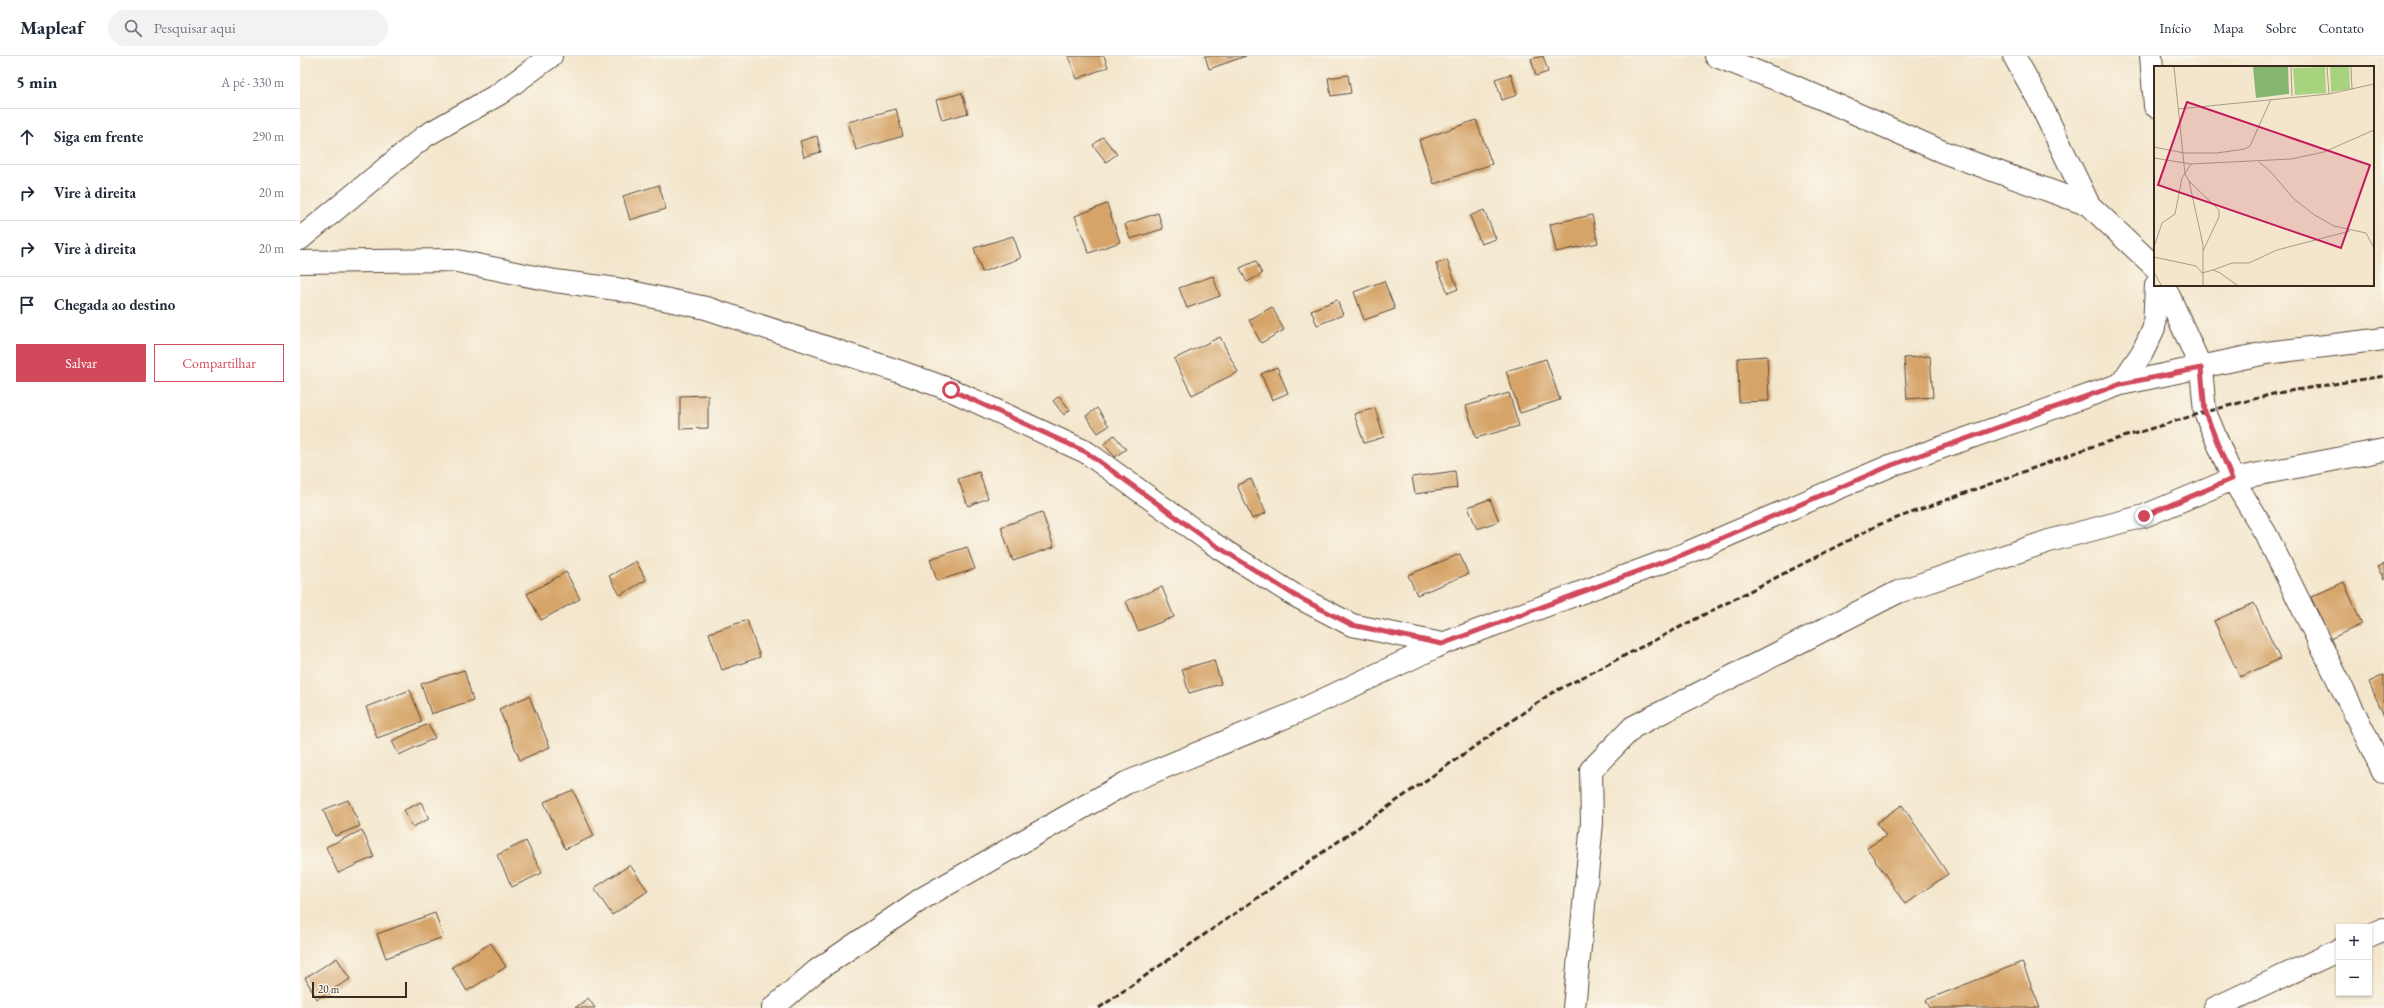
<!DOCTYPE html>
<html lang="pt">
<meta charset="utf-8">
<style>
:root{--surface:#fff;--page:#f2f2f3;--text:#1f2937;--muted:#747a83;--line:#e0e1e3;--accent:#d1495b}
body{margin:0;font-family:"EB Garamond",serif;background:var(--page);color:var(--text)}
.controls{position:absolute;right:12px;bottom:12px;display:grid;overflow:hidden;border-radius:0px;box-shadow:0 1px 3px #0004}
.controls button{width:36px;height:36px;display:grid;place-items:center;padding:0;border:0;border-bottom:1px solid var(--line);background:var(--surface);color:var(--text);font:20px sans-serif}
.scale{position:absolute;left:12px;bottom:10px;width:95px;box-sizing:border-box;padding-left:4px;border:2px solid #3b2a1e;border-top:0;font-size:11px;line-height:14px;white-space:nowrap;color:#3b2a1e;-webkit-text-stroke:3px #fbf7ec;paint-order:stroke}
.stop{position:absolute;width:12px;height:12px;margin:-9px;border:3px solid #d1495b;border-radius:50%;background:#fff}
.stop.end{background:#d1495b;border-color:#fff;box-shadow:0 1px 4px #0008}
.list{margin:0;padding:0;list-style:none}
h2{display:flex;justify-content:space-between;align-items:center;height:52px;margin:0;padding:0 16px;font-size:17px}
h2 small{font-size:13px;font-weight:400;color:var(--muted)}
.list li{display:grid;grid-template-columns:26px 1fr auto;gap:12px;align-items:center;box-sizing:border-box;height:56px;padding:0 16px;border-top:1px solid var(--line)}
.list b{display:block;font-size:15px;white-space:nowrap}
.list em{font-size:13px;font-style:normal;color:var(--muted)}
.actions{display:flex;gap:8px;padding:12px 16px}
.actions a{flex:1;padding:9px 0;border:1px solid var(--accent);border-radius:0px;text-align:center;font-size:14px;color:var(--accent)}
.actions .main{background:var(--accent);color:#fff}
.icon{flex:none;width:22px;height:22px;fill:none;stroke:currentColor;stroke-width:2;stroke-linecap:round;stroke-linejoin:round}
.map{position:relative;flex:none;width:2084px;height:952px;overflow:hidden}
header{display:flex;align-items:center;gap:24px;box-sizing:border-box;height:56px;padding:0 20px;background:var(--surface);border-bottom:1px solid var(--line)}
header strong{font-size:19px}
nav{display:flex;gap:22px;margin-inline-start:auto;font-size:14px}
.search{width:280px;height:36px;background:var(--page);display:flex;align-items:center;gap:10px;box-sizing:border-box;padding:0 14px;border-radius:22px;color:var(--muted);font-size:15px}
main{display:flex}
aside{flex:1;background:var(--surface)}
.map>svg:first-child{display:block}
.building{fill:#d6a469}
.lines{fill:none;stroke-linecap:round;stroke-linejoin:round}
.minor-casing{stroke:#574638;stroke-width:24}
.minor{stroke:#fff;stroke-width:22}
.rail{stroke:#3b2a1e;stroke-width:3;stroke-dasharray:6 3;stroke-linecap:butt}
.route{stroke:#d1495b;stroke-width:5}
.inset-road{fill:none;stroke:#a99b86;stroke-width:1}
.view{fill:#c2185b;fill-opacity:0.15;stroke:#c2185b;stroke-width:2}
.inset-edge{fill:none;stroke:#3b2a1e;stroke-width:2}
</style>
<header>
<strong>Mapleaf</strong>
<div class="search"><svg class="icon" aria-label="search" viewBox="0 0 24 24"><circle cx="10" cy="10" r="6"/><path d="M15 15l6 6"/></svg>Pesquisar aqui</div>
<nav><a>Início</a><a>Mapa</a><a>Sobre</a><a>Contato</a></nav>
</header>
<main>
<aside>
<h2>5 min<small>A pé · 330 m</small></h2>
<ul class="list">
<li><svg class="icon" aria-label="ahead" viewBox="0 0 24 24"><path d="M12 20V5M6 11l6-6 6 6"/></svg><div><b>Siga em frente</b></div><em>290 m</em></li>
<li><svg class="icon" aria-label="right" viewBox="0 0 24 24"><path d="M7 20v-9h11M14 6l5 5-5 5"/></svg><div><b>Vire à direita</b></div><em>20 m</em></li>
<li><svg class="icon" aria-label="right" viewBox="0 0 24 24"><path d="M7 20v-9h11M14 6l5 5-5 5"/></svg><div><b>Vire à direita</b></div><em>20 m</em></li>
<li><svg class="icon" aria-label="arrive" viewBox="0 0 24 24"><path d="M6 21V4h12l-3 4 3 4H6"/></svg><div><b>Chegada ao destino</b></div></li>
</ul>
<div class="actions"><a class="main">Salvar</a><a>Compartilhar</a></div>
</aside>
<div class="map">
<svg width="2084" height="952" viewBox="0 0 2084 952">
<rect width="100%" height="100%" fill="#fbf7ec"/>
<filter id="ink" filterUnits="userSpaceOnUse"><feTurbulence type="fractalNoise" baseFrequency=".025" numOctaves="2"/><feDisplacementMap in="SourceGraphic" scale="8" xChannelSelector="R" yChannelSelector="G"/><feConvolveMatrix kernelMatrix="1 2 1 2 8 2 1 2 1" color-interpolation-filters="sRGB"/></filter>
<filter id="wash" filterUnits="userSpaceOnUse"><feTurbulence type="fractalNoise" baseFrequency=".012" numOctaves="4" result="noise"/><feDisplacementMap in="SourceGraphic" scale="16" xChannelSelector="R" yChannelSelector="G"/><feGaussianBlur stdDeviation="0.9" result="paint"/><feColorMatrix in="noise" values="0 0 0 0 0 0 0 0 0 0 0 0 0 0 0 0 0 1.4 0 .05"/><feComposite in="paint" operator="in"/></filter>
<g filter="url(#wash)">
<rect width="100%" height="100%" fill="#f3e6cc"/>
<g id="blocks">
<!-- building -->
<path class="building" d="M768,0H804L808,11L777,23Z
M905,0H946L909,13Z
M1243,0L1248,16L1236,20L1231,3Z
M1211,18L1217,39L1202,44L1195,23Z
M1048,19L1051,37L1031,40L1028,22Z
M662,37L668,57L642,64L636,44Z
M596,53L603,80L556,94L548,66Z
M1176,64L1192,108L1134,128L1119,84Z
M517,80L521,96L504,101L500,85Z
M803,81L817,98L806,106L793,89Z
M359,129L366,153L330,164L323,140Z
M807,148L820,186L789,197L775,160Z
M1184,154L1196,183L1181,188L1170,160Z
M858,157L863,173L830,183L825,168Z
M1292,159L1298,187L1256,196L1250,168Z
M713,180L721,202L682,216L674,192Z
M1147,204L1158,233L1148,237L1136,208Z
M956,205L962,218L947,226L940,212Z
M913,220L920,240L887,252L879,232Z
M1084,225L1095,253L1064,264L1054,236Z
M1037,244L1043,259L1017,269L1011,254Z
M972,251L984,274L961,287L949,264Z
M920,281L938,316L892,339L874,303Z
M1467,300L1469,345L1439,346L1438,302Z
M1630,300L1633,341L1607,343L1604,302Z
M1246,303L1260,344L1220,357L1206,315Z
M977,311L988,337L972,344L961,318Z
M1209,337L1219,370L1176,382L1166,350Z
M408,339V372L380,373V340Z
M759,340L770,354L764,359L753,345Z
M797,352L809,370L798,377L786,360Z
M1075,352L1084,381L1064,387L1054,358Z
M814,379L826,393L815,401L804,388Z
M1155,415L1157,432L1115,438L1112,421Z
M679,416L688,442L668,450L658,423Z
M951,423L966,457L952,463L937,429Z
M1190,443L1199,465L1177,473L1168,451Z
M742,456L754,491L713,505L701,471Z
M667,491L675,513L637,525L630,503Z
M1160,498L1168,518L1117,539L1108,519Z
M336,505L346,524L320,539L309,520Z
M2084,508V523L2077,511Z
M266,516L280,543L241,564L227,538Z
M2044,526L2062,568L2030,583L2011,541Z
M862,531L874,561L838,575L826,545Z
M1954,547L1980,603L1940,621L1914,565Z
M447,564L460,601L422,614L409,577Z
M914,604L921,628L889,637L882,613Z
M164,614L173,644L131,658L121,628Z
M2084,619V660L2069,626Z
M110,634L122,666L77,682L66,651Z
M229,640L250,691L220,704L199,653Z
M128,668L135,682L99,699L92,685Z
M273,734L294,780L265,793L244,746Z
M48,744L60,770L35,780L23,754Z
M121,746L129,763L112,771L104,754Z
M1602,749L1648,818L1605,848L1567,792L1586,780L1576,767Z
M62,774L74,801L38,817L26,791Z
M226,785L242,817L212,831L197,799Z
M330,809L348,835L312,859L294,832Z
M135,857L143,881L86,902L77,878Z
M191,887L206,911L167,935L152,911Z
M37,902L50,923L17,943L5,922Z
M1722,906L1740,952H1630L1626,944Z
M288,942L295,952H275Z"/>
</g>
</g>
<g filter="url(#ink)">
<use href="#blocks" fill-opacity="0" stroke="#574638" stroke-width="1"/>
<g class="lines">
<!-- minor casing -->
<g class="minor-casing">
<path id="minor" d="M1416,0L1491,29L1643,96L1789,149
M1714,0L1738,43L1789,149L1855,211
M1851,0L1855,50
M0,183L125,80L199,38L251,0
M0,206L152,204L255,225L317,233L406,252L604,317L651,334L786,396L912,487L994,539L1052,569L1142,588
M1864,229L1901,312L1905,356L1933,423L1967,480L2084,717
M1821,328L1842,297L1854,272L1856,229
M2069,880L2084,873
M473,952L516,915L623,842L826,727L995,657L1142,588L1382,499L1592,409L1821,328L1966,297L2084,283
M1274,952L1292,767L1291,714L1333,671L1598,536L1749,485L1844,460L1933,423L2084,394
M1915,952L2039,894"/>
</g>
<!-- minor -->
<use href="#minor" class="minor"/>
<!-- rail -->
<path class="rail" d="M799,952L1250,638L1578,469L1791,391L1905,356L1977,337L2084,320"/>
</g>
</g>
<g class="lines" filter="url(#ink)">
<!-- route -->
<path class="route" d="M651,334L786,396L912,487L994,539L1052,569L1142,588L1382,499L1592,409L1821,328L1901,312L1905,356L1932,423L1844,460"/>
</g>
<!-- overview -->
<g transform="translate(1854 10)">
<rect width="220" height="220" fill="#f3e6cc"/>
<path d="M171,1L172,27L141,29L139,2ZM176,1H195L196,23L177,26Z" fill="#a7d37f"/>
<path d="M99,1H134L135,28L102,32Z" fill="#85b56e"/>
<path class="inset-road" d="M20,1L31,108L35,115L49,179V219M137,1L138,30M173,1L175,28M197,1L198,24M24,43L175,28L220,18M0,81L30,87H63L91,83L96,80L117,33M0,92L37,98L137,93L170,86L220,64M105,96L116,105L140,133L159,148L180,160L212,167L220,182M35,115L65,144V151L49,185M0,181L8,157L21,148L28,112L37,98M0,191L42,200L48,207M59,204L78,197H95L123,184L196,165M0,206L7,219M48,207L59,204L66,207L83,219"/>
<path class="view" d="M33,36L216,99L187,182L4,119Z"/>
<rect width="220" height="220" class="inset-edge"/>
</g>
</svg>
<div class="controls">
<button>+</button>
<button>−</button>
</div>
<div class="scale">20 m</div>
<div class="stop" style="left:651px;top:334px"></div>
<div class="stop end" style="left:1844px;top:460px"></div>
</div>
</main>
